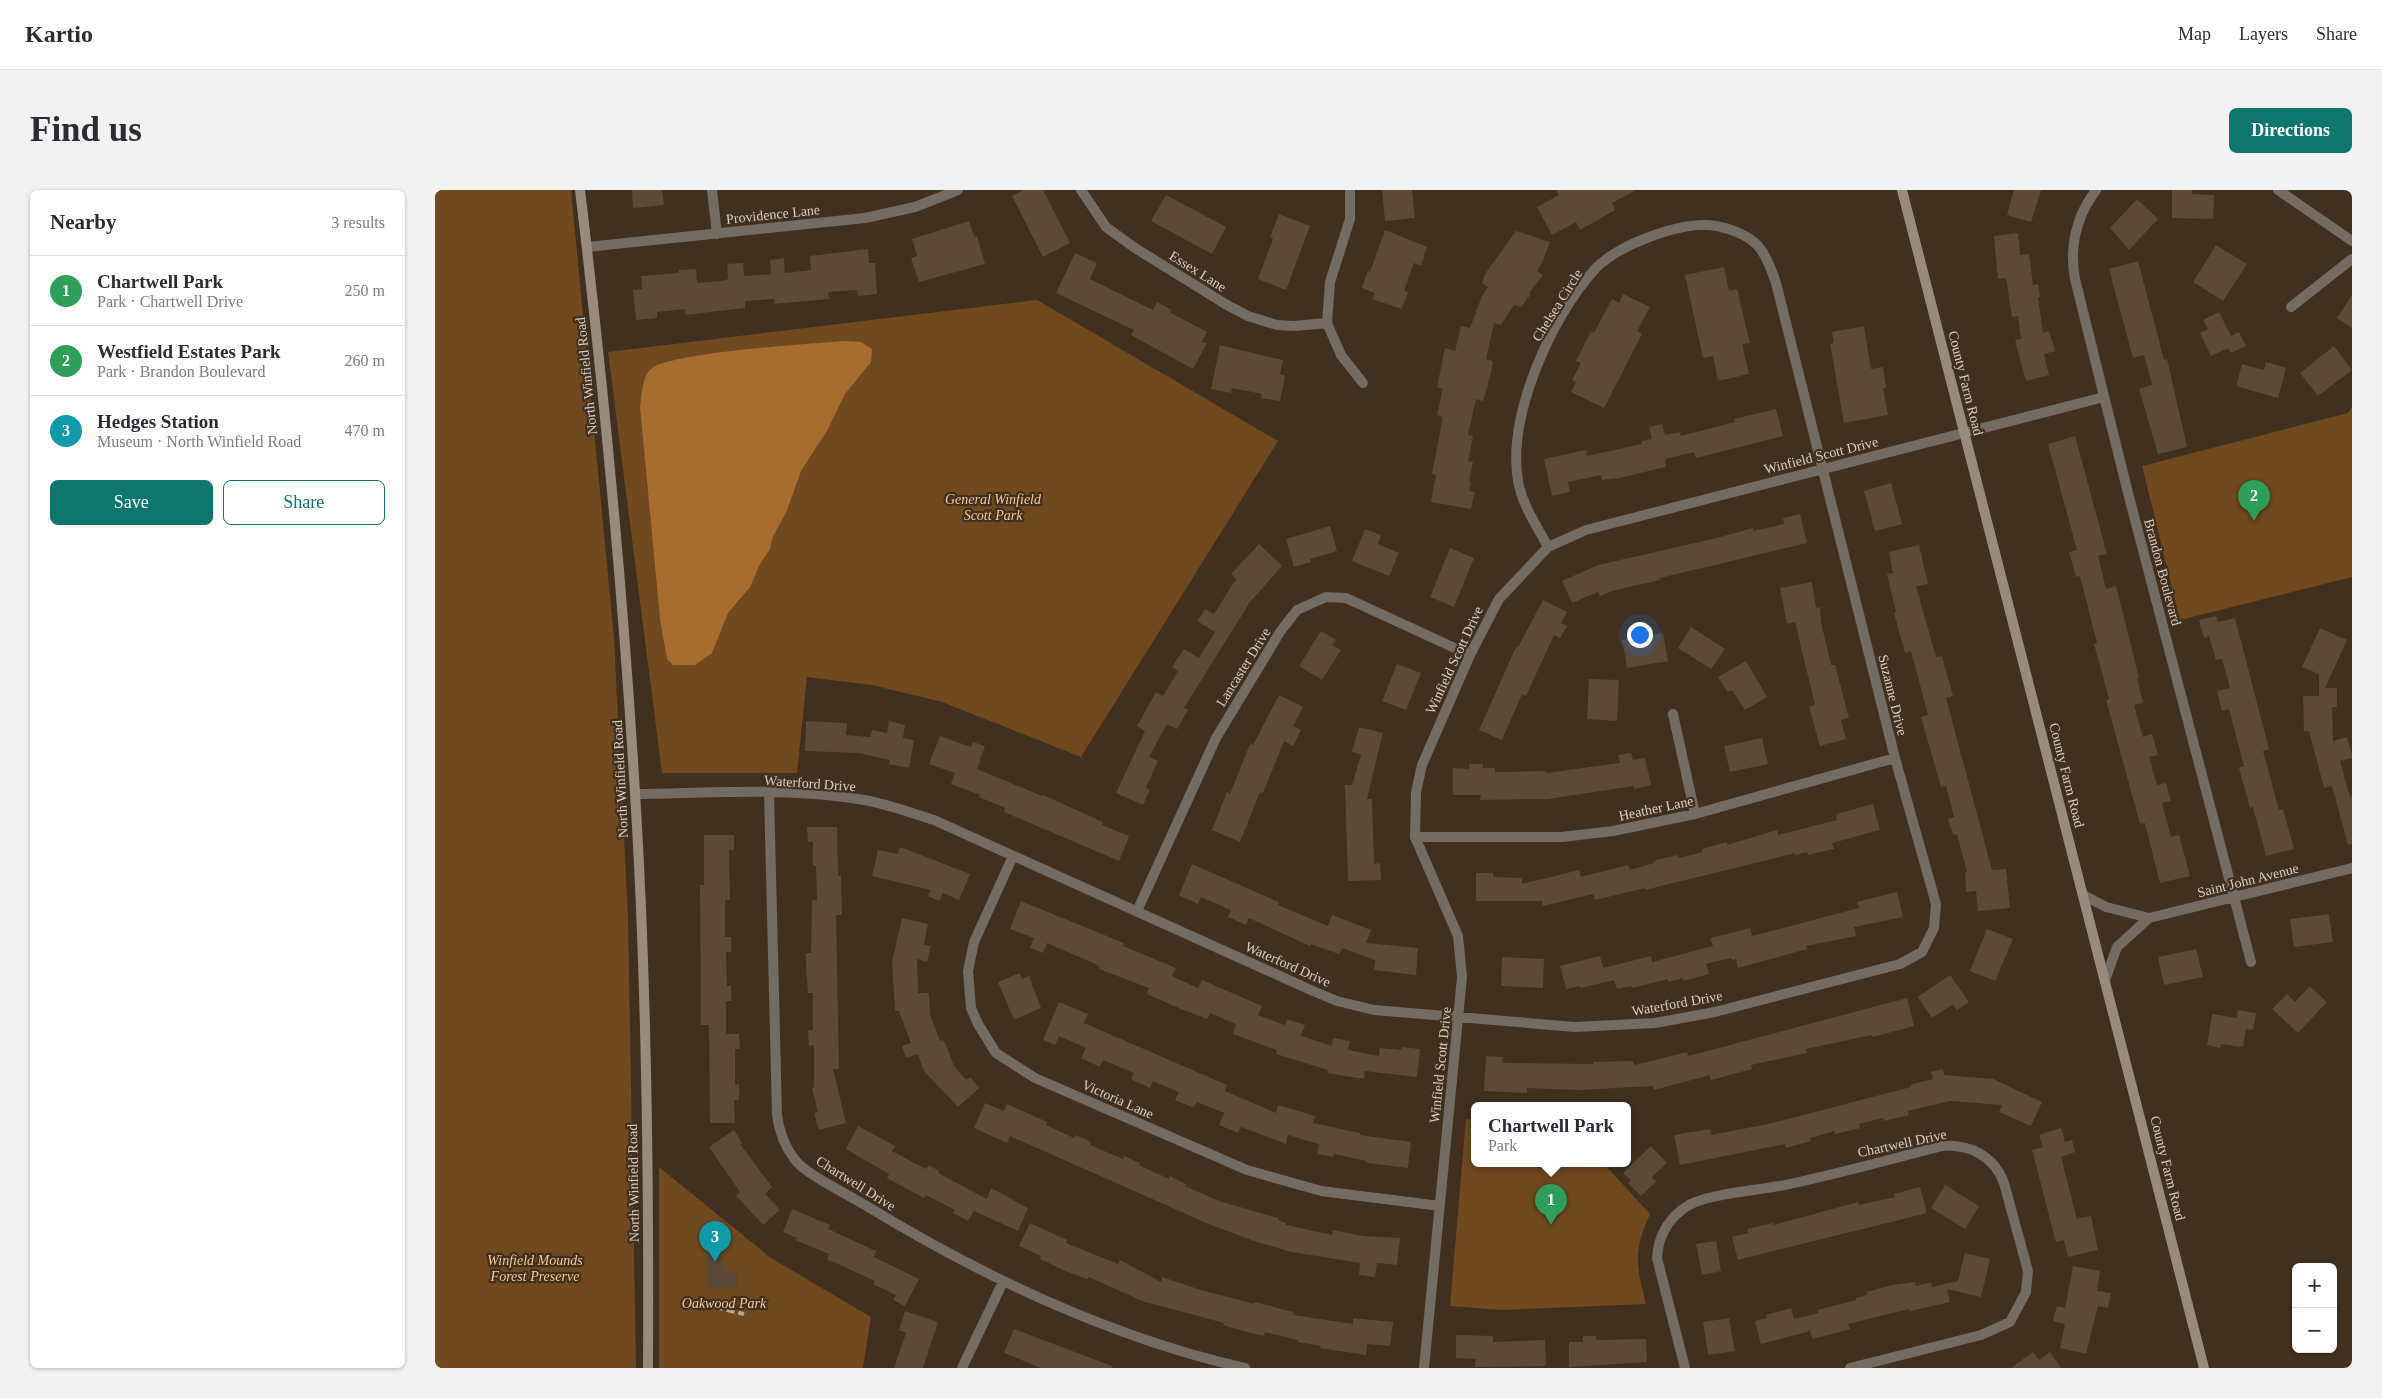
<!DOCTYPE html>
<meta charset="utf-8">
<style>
:root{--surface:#fff;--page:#f2f2f3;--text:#2b2b33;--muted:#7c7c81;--line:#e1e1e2;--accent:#0f766e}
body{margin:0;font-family:Georgia,serif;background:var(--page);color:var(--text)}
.controls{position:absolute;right:15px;bottom:15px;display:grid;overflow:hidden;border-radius:8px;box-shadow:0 1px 4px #0004}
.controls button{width:45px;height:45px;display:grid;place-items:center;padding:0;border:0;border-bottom:1px solid var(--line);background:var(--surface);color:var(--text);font:25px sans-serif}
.you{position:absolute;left:1204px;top:444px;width:18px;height:18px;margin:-12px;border:4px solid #fff;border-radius:50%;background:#1a73e8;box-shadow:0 0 0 8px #1a73e833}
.badge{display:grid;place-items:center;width:32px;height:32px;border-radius:50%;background:var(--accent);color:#fff;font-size:16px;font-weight:700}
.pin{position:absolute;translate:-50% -41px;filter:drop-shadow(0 1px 2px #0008)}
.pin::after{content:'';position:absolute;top:26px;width:18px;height:15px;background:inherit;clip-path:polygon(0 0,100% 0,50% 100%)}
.popup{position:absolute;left:1036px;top:912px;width:160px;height:65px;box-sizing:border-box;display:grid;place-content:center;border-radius:8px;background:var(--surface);filter:drop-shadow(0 1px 4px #0005);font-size:16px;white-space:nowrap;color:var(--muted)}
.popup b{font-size:19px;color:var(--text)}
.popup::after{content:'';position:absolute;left:50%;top:100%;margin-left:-10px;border:10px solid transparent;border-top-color:var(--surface)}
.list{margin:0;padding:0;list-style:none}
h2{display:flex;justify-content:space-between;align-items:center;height:65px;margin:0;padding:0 20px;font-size:21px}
h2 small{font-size:16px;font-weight:400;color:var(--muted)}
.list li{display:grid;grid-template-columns:32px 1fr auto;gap:15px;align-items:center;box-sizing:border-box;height:70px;padding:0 20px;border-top:1px solid var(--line)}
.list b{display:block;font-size:19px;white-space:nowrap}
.list p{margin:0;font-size:16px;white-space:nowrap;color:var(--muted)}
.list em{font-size:16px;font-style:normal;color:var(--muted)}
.actions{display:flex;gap:10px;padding:15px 20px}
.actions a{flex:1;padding:11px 0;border:1px solid var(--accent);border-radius:8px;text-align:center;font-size:18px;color:var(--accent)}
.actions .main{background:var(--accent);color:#fff}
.map{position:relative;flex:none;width:1917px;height:1178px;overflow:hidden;border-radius:8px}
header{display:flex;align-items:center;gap:30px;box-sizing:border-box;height:70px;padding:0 25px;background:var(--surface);border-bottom:1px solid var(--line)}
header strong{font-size:24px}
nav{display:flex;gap:28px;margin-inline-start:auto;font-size:18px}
.intro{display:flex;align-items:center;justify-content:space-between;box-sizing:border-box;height:120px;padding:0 30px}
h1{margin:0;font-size:35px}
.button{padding:12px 22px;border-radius:8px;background:var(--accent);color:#fff;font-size:18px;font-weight:700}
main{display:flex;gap:30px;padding:0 30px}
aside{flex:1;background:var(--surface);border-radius:8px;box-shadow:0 1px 4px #0004}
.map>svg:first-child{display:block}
.green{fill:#70491f}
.water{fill:#a66d2f}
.building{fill:#5c4938}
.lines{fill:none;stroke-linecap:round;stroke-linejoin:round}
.street{stroke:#746b63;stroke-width:10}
.secondary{stroke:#988a7d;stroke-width:10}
.rail{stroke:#b4a89c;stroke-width:4;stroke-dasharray:8 4;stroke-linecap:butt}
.labels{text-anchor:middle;stroke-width:4.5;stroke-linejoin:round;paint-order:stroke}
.street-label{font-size:14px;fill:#dacfc5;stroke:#41301f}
.park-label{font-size:14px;font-style:italic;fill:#f8c89a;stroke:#41301f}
</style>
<header>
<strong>Kartio</strong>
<nav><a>Map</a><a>Layers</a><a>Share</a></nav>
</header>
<div class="intro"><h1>Find us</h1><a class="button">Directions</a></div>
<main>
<aside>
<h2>Nearby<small>3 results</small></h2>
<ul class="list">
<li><span class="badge" style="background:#2e9e5b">1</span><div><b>Chartwell Park</b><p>Park · Chartwell Drive</p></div><em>250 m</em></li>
<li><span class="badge" style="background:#2e9e5b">2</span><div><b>Westfield Estates Park</b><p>Park · Brandon Boulevard</p></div><em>260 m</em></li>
<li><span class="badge" style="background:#0f9aa8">3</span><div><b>Hedges Station</b><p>Museum · North Winfield Road</p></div><em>470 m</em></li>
</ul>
<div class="actions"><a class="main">Save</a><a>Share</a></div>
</aside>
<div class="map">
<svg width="1917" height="1178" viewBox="0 0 1917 1178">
<rect width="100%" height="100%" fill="#41301f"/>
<!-- green -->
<path class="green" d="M0,0H136L179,448L193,727L201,1178H0Z
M602,110L843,251L646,567L507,512L437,495L372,487L362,583H227L173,162Z
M1917,217V387L1745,430L1707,276L1913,223Z
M1031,929L1040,930V974H1169L1215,1024C1198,1062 1201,1074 1211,1114L1067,1120L1015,1116Z
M224,977L336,1068L436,1127L428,1178H224Z"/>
<!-- water -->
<path class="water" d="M410,151L426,152L437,159L436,172L410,204L393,239L366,281L351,323L338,346L335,359L324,376L315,397L293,423L277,463L260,475H238L232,469L225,429L205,216C207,205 207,187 216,179C236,162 376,154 410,151Z"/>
<!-- building -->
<path class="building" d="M197,0H227L229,15L198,18Z
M589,0H608L635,53L608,67L577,6Z
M947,0H977L980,28L950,31Z
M1121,0H1201L1177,13L1180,20L1145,40L1141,32L1117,45L1102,17L1124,5Z
M1579,0H1606L1596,32L1572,25Z
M1737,0H1757V4L1779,5L1778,29L1737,28Z
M731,5L791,37L777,64L716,31Z
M1702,9L1723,29L1694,60L1675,38Z
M844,24L875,36L851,100L823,89L838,49L835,47Z
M534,31L539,47L542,46L550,74L484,92L476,68L482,66L477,49Z
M950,40L992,57L986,76L979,73L969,101L973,102L967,119L937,109L940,103L927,98L933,81L935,82Z
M1081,41L1115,52L1108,71L1102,81L1108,85L1094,103L1096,104L1086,117L1079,115L1066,135L1059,133L1051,169L1058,171L1055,187L1048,211L1041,209L1033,245L1038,246L1033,271L1038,272L1034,292H1036L1034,301L1040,302L1036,319L996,312L1001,285L997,284L1008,227L1002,225L1008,199L1002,197L1010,158L1020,161L1026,136L1035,138L1047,106L1053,97L1047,93L1050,84Z
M1583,43L1585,65L1594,64L1598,95L1603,94L1605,107H1603L1608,143L1614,141L1620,161L1609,164L1614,185L1591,191L1580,150L1586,149L1583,126L1577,127L1571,88L1563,89L1559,46Z
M1781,55L1812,74L1788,111L1758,92Z
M433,59L434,73H440L442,104L423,106L422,100L393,102L394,109L339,114V109L310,111V118L250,125V119L222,122V128L201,130L198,100L207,99L206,86L244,83V80L261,79L262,93L287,91L293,89L292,74L308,73L309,86L336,84L335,70L349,68L350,83L376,80L375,66Z
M640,63L662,73L655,89L718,120L722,112L737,120L736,123L772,142L767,152L772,153L758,179L696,145L699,140L621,103Z
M1703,71L1729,170L1732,169L1752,257L1723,264L1704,199L1717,195L1709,165L1698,168L1674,79Z
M1289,77L1294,101L1302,99L1315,153L1307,154L1314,184L1283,191L1278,166L1268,168L1250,85Z
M1188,104L1215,117L1202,141L1207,144L1169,218L1136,202L1141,192L1137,190L1146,173L1141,171L1156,141L1159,143L1177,109L1184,113Z
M1917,105V138L1902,128Z
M1784,122L1796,146L1804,142L1811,156L1796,163L1793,158L1776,166L1765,143L1773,139L1768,130Z
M1429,136L1436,179L1448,177L1451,198H1448L1453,225L1409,233L1395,154L1399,153L1397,142Z
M785,155L848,170L845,184L850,186L845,211L826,208L827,204L797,198L796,203L776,199Z
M1899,156L1917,180L1883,206L1865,183Z
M1831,172L1851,178L1843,208L1801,196L1807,174L1829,180Z
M1341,219L1348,246L1261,268L1259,262L1230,269L1231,277L1184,288L1167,290L1166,285L1133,292L1135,302L1117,306L1109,269L1151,260L1152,266L1207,254V251L1217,249L1214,237L1227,234L1230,245L1245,242L1246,246L1300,232L1299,229Z
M1640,246L1672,364L1663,366L1671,399L1681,396L1704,488H1702L1708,513L1699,515L1708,547L1717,544L1723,565L1714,567L1722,595L1731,593L1736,611L1727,613L1736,647L1744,645L1755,686L1725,693L1710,633L1705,634L1671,510L1674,509L1659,454L1662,453L1645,386L1641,387L1634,362L1642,360L1613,254Z
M1456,293L1467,334L1440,341L1429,301Z
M1365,324L1372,353L1225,388V390L1177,401L1165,406L1163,402L1137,413L1127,391L1163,375L1278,349L1318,338V341L1349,334L1348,328Z
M895,336L902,361L875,369L876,372L859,377L851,349Z
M930,339L946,345L943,354L964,363L954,386L917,371Z
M824,354L847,376L815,412L749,518L753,520L742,539L732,534L714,567L723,571L711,598L715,600L708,615L681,603L710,541L702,536L721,502L728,506L743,481L737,477L749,459L764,468L780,442L762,431L770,419L779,424L801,389L796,384Z
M1484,355L1493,394L1481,396L1501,467L1507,466L1518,506L1511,508L1557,680L1571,679L1575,718L1543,721L1541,701L1531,702L1530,683L1532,682L1522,644L1518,645L1513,629L1519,627L1511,596L1506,597L1486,527L1493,525L1476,461L1470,463L1459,423L1461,422L1452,384L1458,383L1454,362Z
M1015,358L1039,368L1019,417L995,407Z
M1377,392L1381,418L1385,417L1386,432L1396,475H1400L1414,528L1406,530L1411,549L1385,556L1374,517L1380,515L1360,432L1352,434L1345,398Z
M1108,410L1132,422L1126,433L1132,436L1125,448L1119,445L1091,506L1087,504L1067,550L1044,540L1081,457H1083Z
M1781,426L1783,432L1800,428L1834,559L1828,561L1844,620L1848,619L1859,659L1831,666L1818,617L1815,618L1804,578L1809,576L1794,519L1787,521L1782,501L1795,498L1787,469L1781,470L1774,446L1769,448L1764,430Z
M1256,437L1290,459L1276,479L1243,458Z
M1885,438L1912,450L1890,498H1902V517H1897L1898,551L1912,547L1917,565V568L1905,571L1915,607L1917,606V654L1913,655L1897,596L1889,598L1874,541H1869L1868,506H1884V484L1867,477Z
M886,441L901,450L897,455L906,460L887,490L864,476Z
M1228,443L1233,471L1192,478L1187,450Z
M1311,471L1332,507L1310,520L1297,500L1293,502L1283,487Z
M962,474L986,483L971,520L947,511Z
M1154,489L1184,490L1182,531L1152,529Z
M844,505L868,517L858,536L866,540L858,556L849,551L828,603L825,602L805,652L777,640L792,602L795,604L815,554L818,555Z
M371,531L412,533L411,545L435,547L437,540L452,543L454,531L470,535L468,548L479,550L474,578L454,574L455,570L423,563L370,561Z
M924,537L948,543L932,609H937L939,674L945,673L946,690L913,691L910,595H917L926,565L917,562Z
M505,546L536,557L538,552L550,556L542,579L607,606L608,605L668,632L667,635L694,646L684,671L569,622L570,618L544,607L545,605L516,594L520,583L494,574Z
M1327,548L1333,574L1295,582L1289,556Z
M1196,563L1198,570L1210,568L1216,595L1199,599V596L1113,609L1045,610L1046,605H1018V578L1034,579V574H1048V578H1060V582L1111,581V583L1185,573L1183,565Z
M1438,614L1445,640L1397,653L1399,659L1373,665L1372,662L1360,665V663L1210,700V698L1160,710L1158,704L1108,716L1107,711H1041V683H1058V687L1087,688V694L1144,680L1146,687L1193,675L1195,680L1219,673L1218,671L1243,665L1244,668L1267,662V659L1292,652V655L1342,640L1343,645L1402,630L1401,624Z
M372,637H402L403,686H406L407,725H401L404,879H398L411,933L384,940L379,923L383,922L377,898L379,897V855L374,856L373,840H378V803H373L371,778V763H376L377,710H382L381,676H378V652H373Z
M269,645H299V660H294L295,710H290V747H296V762H291L292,796H296V811H291V844H304L305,859H300V895L304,894V910H299L300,933H275L274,835H266L265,695H269Z
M465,657L535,684L524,710L508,703L504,711L493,706L496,700L437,686L443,660L463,664Z
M757,674L844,712L843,715L893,736L897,725L936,740L931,753L983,758L981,785L939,780L940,770L907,758L904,764L876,754L875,756L814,728L811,735L793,727L796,720L766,707L763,714L744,705Z
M1462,702L1468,727L1419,737L1421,746L1371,756L1372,759L1303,778L1301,769L1297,770L1296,768L1271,774L1274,784L1248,791V788L1233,792V789L1197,798L1196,796L1182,799L1179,790L1146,798L1145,796L1131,799L1125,776L1165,766L1168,778L1216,766L1217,772L1278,756L1275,748L1315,738L1317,746L1424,718L1422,712Z
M586,711L689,753L688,756L741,778L737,786L763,798L767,790L827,816L823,825L850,835L852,829L870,835L866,846L897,856L898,848L915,851L913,860L944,866L945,858L966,860L967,857L985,859L982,887L930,881L929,889L892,883L893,880L841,864L842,860L798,844L801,834L775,823L772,829L746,819L712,804L714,798L664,779L665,776L612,753L608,763L595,758L599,748L575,739Z
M1894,724L1898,752L1859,757L1855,729Z
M467,728L493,734L489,755L496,756L492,772L482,769L483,803H494L495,824L505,851L509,850L519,876L531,890L535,887L544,898L523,917L489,881L483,864L471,868L467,856L476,853L464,821H460L457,772Z
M1552,739L1578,749L1560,791L1535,781Z
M1761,759L1768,787L1729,795L1723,767Z
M1067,767L1109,769L1108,798L1066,796Z
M585,783L587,789L594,786L606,818L579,830L563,792Z
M1515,785L1534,812L1522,820L1518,814L1497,828L1483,807Z
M1875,796L1892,812L1863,843L1837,819L1852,804L1860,812Z
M1472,808L1479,836L1438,847L1437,845L1371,859L1372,863L1316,875L1317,879L1276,890L1275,885L1219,900L1218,896L1145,900L1092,898V903L1049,901L1051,866L1068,867L1067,873L1158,874V872L1198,871L1199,875L1252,862L1253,866Z
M624,812L653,824L649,833L792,895L790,901L841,923L843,915L880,926L878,933L925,943V945L976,952L973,978L932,973V971L899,964L898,967L882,964L884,954L853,945L851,954L806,937L803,943L784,935L789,923L762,912L759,918L740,910L744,902L718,891L715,898L696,889L699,883L668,870L665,877L646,868L651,858L624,846L620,855L608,850Z
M1803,820L1821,823L1818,840L1811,839L1808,857L1786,854L1785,858L1772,855L1777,824L1802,828Z
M1508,879L1509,885L1558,889L1607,912L1596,936L1564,922L1567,915L1515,911L1473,921L1474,925L1449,931L1448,928L1424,934L1425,938L1400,944L1399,941L1375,948L1376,951L1351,958L1350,954L1245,975L1239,945L1275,939L1276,945L1333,934L1476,897L1475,895L1498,889L1496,882Z
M550,913L569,921L572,914L612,932L611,935L639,948L641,945L656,952L655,955L688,969L689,966L705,973L704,975L734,989L735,986L751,994L750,996L784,1011L843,1028V1030L851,1033V1035L897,1045L898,1040L928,1046L965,1048L962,1075L942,1073L940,1087L924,1085L925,1073L857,1062L819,1051L776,1035L575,946L572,953L539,938Z
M423,936L460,956L457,961L491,979L494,975L504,981L503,983L552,1009L556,998L593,1018L583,1041L539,1021L533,1031L518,1023L520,1020L491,1005L489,1008L452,988L454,984L411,959Z
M1626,938L1630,952L1637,950L1640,962L1626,967L1642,1029L1656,1026L1663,1060L1633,1067L1629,1050L1621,1052L1597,960L1608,957L1604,945Z
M299,940L307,953L305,954L337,997L330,1004L345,1020L328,1035L301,1006L305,1002L274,957Z
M1216,956L1232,973L1217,987L1221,992L1206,1006L1193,993L1196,990L1188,983Z
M1510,995L1544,1016L1530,1039L1496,1018Z
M1485,997L1492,1023L1303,1070L1297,1047L1313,1043L1312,1039L1338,1033V1035L1423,1012L1424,1015L1460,1007L1459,1004Z
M357,1019L395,1035L393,1039L441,1061L439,1067L484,1089L470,1116L458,1110L461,1105L438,1094L440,1091L392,1069L394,1064L360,1050L362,1048L348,1042Z
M595,1033L632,1050L631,1053L683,1074L685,1070L726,1092L727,1087L766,1100L819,1114L820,1112L858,1122V1125L918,1134V1128L958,1132L955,1156L932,1154L931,1165L885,1158L886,1156L863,1152V1150L830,1142L829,1146L815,1143L788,1135L789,1133L707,1111L654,1087L652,1089L628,1080L605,1069L606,1066L584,1056Z
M1281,1051L1286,1081L1267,1085L1261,1054Z
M288,1062V1081H303V1098H272L271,1063Z
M1530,1063L1555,1069L1546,1107L1512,1099L1515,1112L1475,1121L1474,1119L1413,1134L1415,1139L1378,1149L1375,1141L1326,1154L1320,1131L1332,1128L1331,1125L1356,1118L1359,1129L1383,1123V1120L1421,1110V1108L1432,1105V1102L1457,1095L1480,1092L1481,1096L1496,1092L1497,1097L1523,1091Z
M1638,1076L1665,1081L1662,1101L1676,1103L1673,1118L1663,1116L1651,1164L1625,1158L1630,1134L1618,1131L1622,1116L1630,1118Z
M470,1121L503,1132L488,1178H459L471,1143L464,1140Z
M1294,1128L1300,1161L1273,1165L1268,1132Z
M579,1139L677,1176V1178H606L569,1163Z
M1021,1145L1058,1146V1152L1110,1150L1111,1176L1040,1177L1041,1169L1021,1168Z
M1148,1146H1161V1150L1211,1149L1212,1172L1134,1177V1152H1148Z
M1598,1162L1604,1170L1615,1162L1626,1178H1576Z"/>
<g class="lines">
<!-- street -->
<path class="street" d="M277,0L282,44
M646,0L671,37L700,58L792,115L813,126L842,135L859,136L892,133
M915,0V29L895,92L892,133L906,165L928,193
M1661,0C1641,27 1634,56 1640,89L1693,303L1816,772
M1843,0L1917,51
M152,57L430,28L480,17L523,0
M1856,117L1917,69
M1238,524L1260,624
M334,603L342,925C344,941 350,957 360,970C372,985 412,1004 430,1015C548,1087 674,1147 810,1178
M201,604C276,603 355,597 429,610C453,614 476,623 499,630L878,801L902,811L939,820L1140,837L1220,833L1280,822L1465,774L1487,762L1499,738L1501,714L1460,568L1341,93C1337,81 1330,61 1320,53C1308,42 1283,34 1267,35C1235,36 1182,56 1160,79C1116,127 1072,226 1083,291C1087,315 1102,336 1113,357
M980,647H1127L1178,641L1260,624L1460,568
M578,666L539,752L533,781L536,818L543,834L561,863L600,888L812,980L886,1001L1005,1016
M1648,705L1671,717L1714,728L1917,678
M702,721L781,548L845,442L862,420L891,407L911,408L1035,465
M1670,790L1682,757L1714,728
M527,1178L568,1092
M989,1178L1027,787L1023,746L980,647L981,602L987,575L1035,465L1064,409L1113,357L1151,340L1669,207
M1250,1178L1222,1068C1223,1045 1235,1026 1254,1015C1276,1003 1329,1000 1355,994C1406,983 1457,969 1507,956C1535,954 1559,966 1569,993L1593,1081L1591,1102L1575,1132L1546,1145L1415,1178"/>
<!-- secondary -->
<path class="secondary" d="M145,0C169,200 188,401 200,603C212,794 214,986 213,1178
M1467,0L1769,1178"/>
<!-- rail -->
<path class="rail" d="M280,1117L309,1124"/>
</g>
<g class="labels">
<!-- street labels -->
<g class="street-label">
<text transform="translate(338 24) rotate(-6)" y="5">Providence Lane</text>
<text transform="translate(763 81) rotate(32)" y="5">Essex Lane</text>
<text transform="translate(1122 115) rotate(-58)" y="5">Chelsea Circle</text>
<text transform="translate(151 186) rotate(-96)" y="5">North Winfield Road</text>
<text transform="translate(1531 193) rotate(76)" y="5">County Farm Road</text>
<text transform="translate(1386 265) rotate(-14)" y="5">Winfield Scott Drive</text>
<text transform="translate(1728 382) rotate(75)" y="5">Brandon Boulevard</text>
<text transform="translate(1019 470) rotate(-65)" y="5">Winfield Scott Drive</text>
<text transform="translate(808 477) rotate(-58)" y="5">Lancaster Drive</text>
<text transform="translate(1458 505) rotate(76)" y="5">Suzanne Drive</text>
<text transform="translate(1632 585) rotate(76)" y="5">County Farm Road</text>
<text transform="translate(185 589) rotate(-93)" y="5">North Winfield Road</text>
<text transform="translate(375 593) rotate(4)" y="5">Waterford Drive</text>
<text transform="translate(1221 618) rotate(-12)" y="5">Heather Lane</text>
<text transform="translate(1813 690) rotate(-14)" y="5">Saint John Avenue</text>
<text transform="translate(853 774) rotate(24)" y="5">Waterford Drive</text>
<text transform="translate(1242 813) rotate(-10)" y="5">Waterford Drive</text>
<text transform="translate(1005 875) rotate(-84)" y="5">Winfield Scott Drive</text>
<text transform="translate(683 909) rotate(24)" y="5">Victoria Lane</text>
<text transform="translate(1467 953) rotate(-12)" y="5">Chartwell Drive</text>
<text transform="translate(1733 978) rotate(76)" y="5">County Farm Road</text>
<text transform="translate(198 993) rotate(-91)" y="5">North Winfield Road</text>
<text transform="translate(421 993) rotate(32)" y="5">Chartwell Drive</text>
</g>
<!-- park labels -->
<g class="park-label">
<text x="558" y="314">General Winfield<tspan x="558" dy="16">Scott Park</tspan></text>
<text x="100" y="1075">Winfield Mounds<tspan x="100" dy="16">Forest Preserve</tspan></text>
<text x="289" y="1118">Oakwood Park</text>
</g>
</g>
</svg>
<div class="controls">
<button>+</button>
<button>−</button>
</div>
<div class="you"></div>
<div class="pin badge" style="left:1116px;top:1035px;background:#2e9e5b">1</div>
<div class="popup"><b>Chartwell Park</b>Park</div>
<div class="pin badge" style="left:1819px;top:331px;background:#2e9e5b">2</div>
<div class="pin badge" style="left:280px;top:1072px;background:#0f9aa8">3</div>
</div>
</main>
